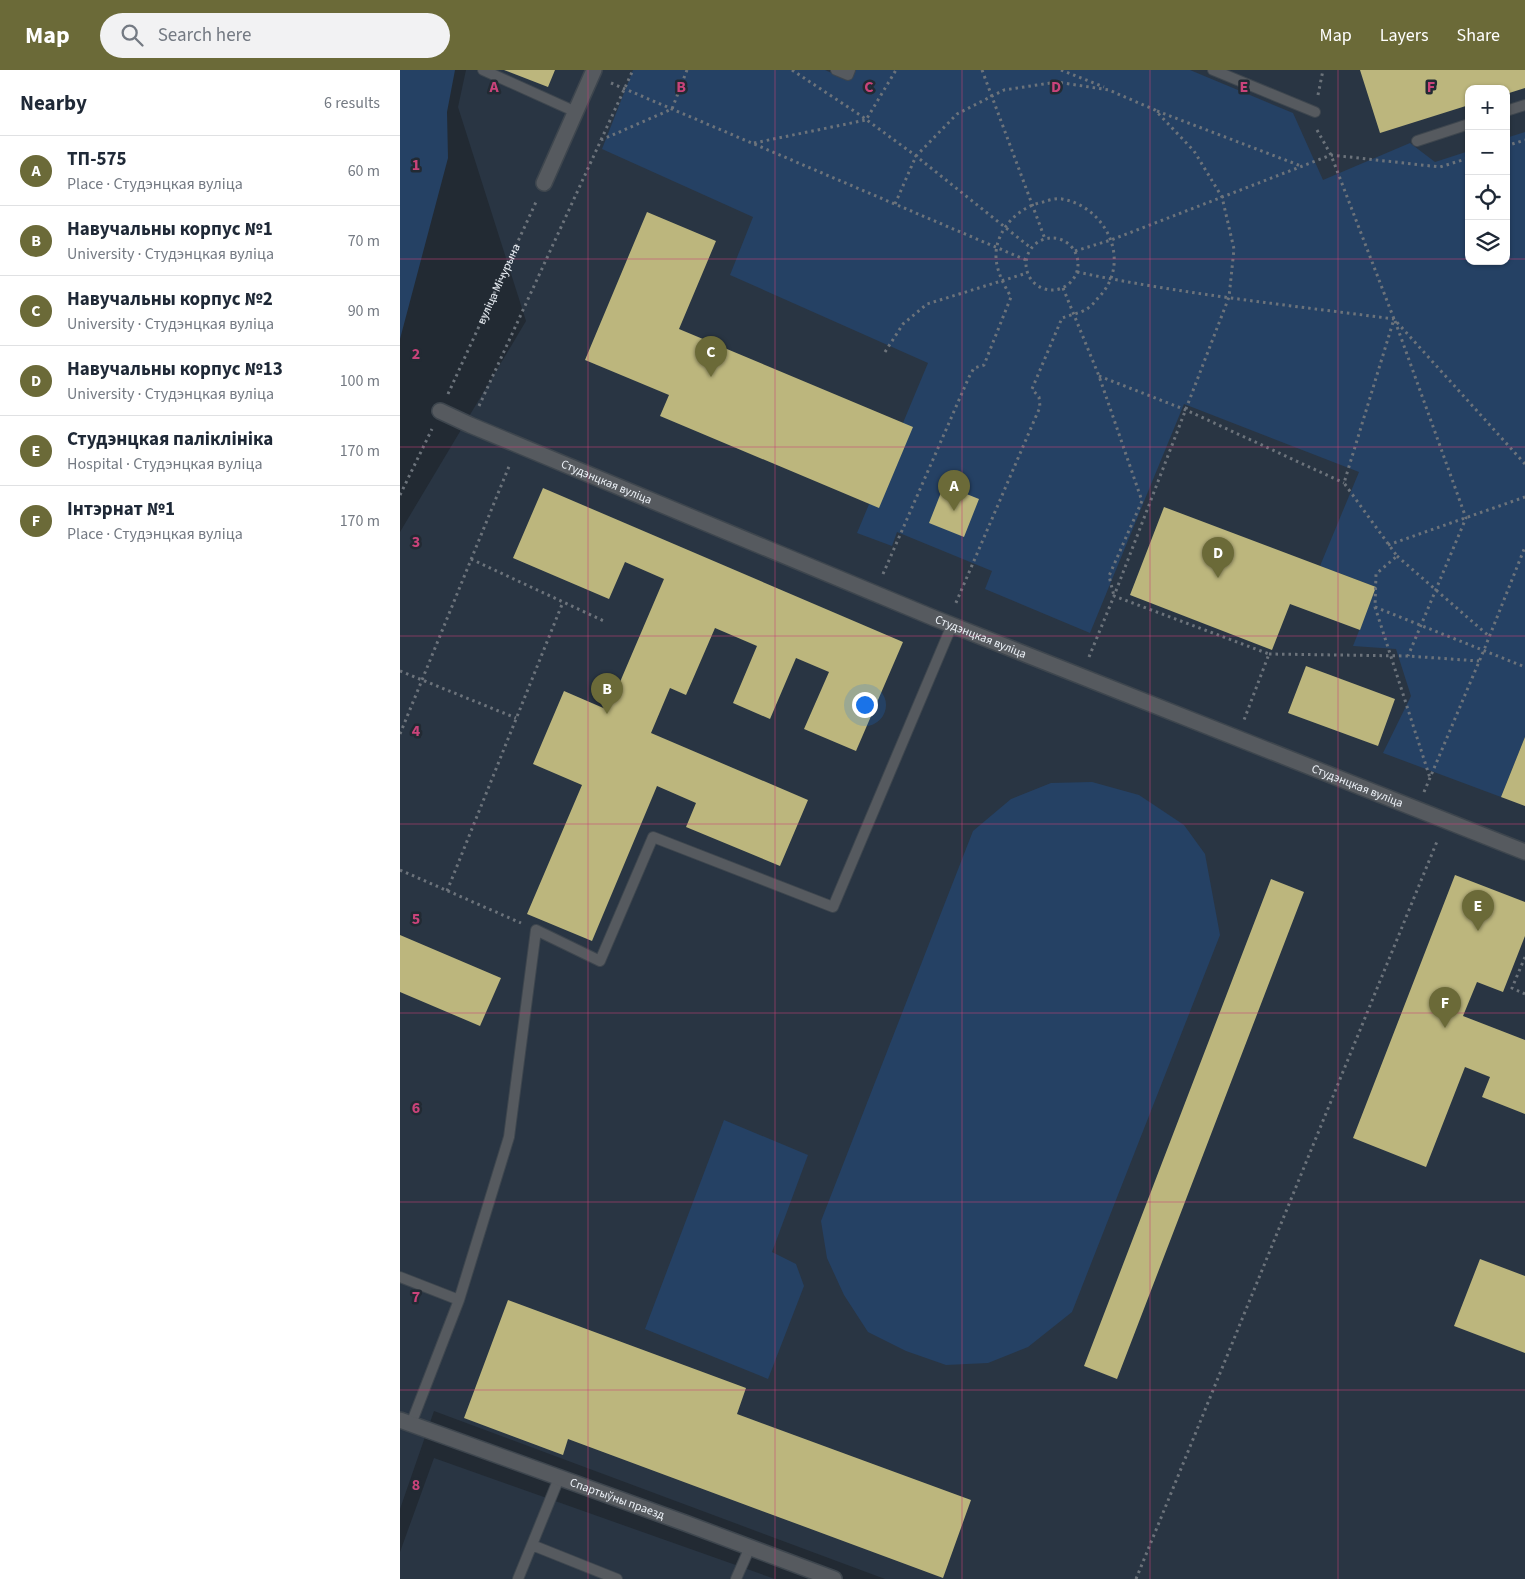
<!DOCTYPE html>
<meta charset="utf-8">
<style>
:root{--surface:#fff;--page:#f2f2f3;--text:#1f2937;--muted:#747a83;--line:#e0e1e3;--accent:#6b6a38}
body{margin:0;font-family:"Source Sans 3",sans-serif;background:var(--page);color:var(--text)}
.controls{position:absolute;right:15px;top:15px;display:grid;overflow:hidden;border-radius:10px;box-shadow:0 1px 4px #0004}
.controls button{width:45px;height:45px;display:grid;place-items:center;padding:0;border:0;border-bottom:1px solid var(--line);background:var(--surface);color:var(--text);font:25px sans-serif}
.you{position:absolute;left:464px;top:634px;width:18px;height:18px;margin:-12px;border:4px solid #fff;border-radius:50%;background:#1a73e8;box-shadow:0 0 0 8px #1a73e833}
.badge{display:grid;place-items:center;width:32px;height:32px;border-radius:50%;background:var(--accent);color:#fff;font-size:16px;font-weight:700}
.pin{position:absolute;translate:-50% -41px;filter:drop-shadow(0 1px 2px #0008)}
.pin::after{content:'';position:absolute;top:26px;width:18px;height:15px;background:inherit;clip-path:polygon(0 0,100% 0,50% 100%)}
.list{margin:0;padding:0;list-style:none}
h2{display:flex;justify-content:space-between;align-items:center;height:65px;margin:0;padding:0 20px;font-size:21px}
h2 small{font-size:16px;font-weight:400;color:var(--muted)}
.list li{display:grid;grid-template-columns:32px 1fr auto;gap:15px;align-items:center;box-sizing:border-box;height:70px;padding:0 20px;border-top:1px solid var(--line)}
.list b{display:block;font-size:19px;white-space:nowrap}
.list p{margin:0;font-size:16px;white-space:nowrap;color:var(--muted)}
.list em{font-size:16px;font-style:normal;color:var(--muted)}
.icon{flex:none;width:28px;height:28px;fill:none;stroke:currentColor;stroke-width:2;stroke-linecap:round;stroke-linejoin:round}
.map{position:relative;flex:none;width:1125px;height:1509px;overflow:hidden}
header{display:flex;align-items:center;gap:30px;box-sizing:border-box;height:70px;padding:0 25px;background:var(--accent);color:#fff}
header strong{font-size:24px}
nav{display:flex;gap:28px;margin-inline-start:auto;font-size:18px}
.search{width:350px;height:45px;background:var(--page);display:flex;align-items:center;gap:12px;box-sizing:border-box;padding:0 18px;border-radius:28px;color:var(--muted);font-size:19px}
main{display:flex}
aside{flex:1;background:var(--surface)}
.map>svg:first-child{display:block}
.built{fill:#293543;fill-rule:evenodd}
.green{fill:#254164}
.building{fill:#bcb67d}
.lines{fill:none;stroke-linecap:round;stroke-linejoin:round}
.service-casing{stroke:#3e464e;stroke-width:12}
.pedestrian-casing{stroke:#3e464e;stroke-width:18}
.minor-casing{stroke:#3e464e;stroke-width:18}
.path{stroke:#6c737b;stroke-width:3;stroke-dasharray:2.5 4;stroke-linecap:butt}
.service{stroke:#565a5f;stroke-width:10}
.pedestrian{stroke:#565a5f;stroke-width:15}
.minor{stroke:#565a5f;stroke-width:15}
.grid{fill:none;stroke:#ca437a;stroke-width:1;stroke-opacity:0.55}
.labels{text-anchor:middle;stroke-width:5;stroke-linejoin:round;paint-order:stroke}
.street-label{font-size:12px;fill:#ecf1f7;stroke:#222a33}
.grid-label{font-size:16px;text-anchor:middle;font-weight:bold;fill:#ca437a;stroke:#222a33;stroke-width:5;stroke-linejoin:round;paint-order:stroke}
</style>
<header>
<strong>Map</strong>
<div class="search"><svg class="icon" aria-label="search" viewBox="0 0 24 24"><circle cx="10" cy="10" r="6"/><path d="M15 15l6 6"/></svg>Search here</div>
<nav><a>Map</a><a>Layers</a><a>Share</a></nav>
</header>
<main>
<aside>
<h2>Nearby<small>6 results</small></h2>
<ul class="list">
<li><span class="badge">A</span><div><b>ТП-575</b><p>Place · Студэнцкая вуліца</p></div><em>60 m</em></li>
<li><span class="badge">B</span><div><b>Навучальны корпус №1</b><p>University · Студэнцкая вуліца</p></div><em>70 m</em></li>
<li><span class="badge">C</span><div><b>Навучальны корпус №2</b><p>University · Студэнцкая вуліца</p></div><em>90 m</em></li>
<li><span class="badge">D</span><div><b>Навучальны корпус №13</b><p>University · Студэнцкая вуліца</p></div><em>100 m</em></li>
<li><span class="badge">E</span><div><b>Студэнцкая паліклініка</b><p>Hospital · Студэнцкая вуліца</p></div><em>170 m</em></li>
<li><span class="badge">F</span><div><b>Інтэрнат №1</b><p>Place · Студэнцкая вуліца</p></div><em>170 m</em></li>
</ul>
</aside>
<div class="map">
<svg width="1125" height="1509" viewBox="0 0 1125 1509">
<rect width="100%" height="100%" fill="#222a33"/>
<!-- built -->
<path class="built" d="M66,0H1125V1509H485L34,1341L0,1439V462L126,251L58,37ZM1069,19H1106V191H1069Z
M34,1388L375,1509H0V1482Z"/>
<!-- green -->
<path class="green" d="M0,0H55L47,42L48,88L0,269Z
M233,0H425L436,5L438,0H790L893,43L923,110L1010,73L1035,92L1069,81V191H1106V68L1125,62V667L1101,727L983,683L1011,626L996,579L953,576L976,517L920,496L959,402L784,334L690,563L585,519L592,501L497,462L492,476L457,463L528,293L330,205L353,147L202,79Z
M692,712L739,725L784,755L805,784L820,865L672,1242L628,1277L588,1293L546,1295L506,1281L468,1262L444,1225L427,1188L421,1151L573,761L611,729L651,713Z
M324,1050L408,1085L372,1182L396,1194L404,1216L368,1309L245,1259Z"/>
<!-- building -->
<path class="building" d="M104,0H155L148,17Z
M960,0H1125V18L1106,24V19H1069V35L980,63Z
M247,142L316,171L279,259L513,357L479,438L260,346L269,325L185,290Z
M544,415L579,429L564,467L529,453Z
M143,418L503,572L456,681L404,659L429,602L396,588L370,649L333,633L357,576L315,558L286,625L270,618L251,663L408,730L380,796L286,757L296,733L257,716L192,871L127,844L182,715L133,694L164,621L208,640L264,509L225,492L209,529L113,488Z
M764,437L976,517L960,560L890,534L872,580L730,525Z
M906,596L995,629L978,676L888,643Z
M1125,667V736L1101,727Z
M1055,805L1125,832V866L1103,922L1077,912L1063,946L1125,970V1044L1082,1027L1090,1007L1065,997L1026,1097L953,1068Z
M871,809L904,822L717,1309L684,1296Z
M0,865L101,908L80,956L0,922Z
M1080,1189L1125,1206V1283L1054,1256Z
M108,1230L346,1318L337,1344L571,1430L543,1508L168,1369L163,1385L64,1348Z"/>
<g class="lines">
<!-- service casing -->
<g class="service-casing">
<path id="service" d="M83,0L176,42
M436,0L448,5L450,0
M813,0L915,42
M1106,41L1125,35
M1017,71L1069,54
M0,1207L59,1230L11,1354
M59,1230L109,1067L136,860L200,891L253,767L433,837L552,555
M132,1475L217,1509
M118,1509L159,1408
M336,1509L350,1477"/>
</g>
<!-- pedestrian casing -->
<g class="pedestrian-casing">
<g id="pedestrian">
<path id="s2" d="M40,341L70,355L534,548L1125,782"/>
</g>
</g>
<!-- minor casing -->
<g class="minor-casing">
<g id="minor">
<path d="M144,113L194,0"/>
<path id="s3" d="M0,1350L285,1453L434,1509"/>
</g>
</g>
<!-- path -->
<g class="path">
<path d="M392,0L460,45L516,86L631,178"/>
<path d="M582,0L645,169"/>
<path d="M661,0L704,17"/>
<path d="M211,13L626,190"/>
<path d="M918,25L923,0"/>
<path d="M757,41L901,96"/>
<path d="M917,60L931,85L994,249L944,413L997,486L976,504L975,537L1030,708"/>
<path d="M201,70L233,0"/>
<path d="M354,73L466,50L496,0"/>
<path d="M1106,76L1125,70"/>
<path d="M495,134L516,86L557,44L604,20L657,12L709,20L755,40L794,81L822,127L834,179L829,227L714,526"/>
<circle cx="652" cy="194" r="26"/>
<path d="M675,181L711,170L931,85L1040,97L1069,88"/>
<path d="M677,202C781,224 888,235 994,249L1125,394"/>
<path d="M663,218L699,306L742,431L709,506L714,526"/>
<path d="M995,251L1066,448L1008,586"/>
<path d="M485,282L503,254L527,234L627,203"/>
<path d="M699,306L786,340L944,413"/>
<path id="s1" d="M48,324L136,132"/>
<path d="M79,336L201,70L272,39L287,0"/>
<path d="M0,425L32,359"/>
<path d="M988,475L1125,427"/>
<path d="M997,486L1090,567"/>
<path d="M71,489L206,552"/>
<path d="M483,504L569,307L574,298L584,295L611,227C597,203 588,182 606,156C615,144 628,135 643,132C649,130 656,128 662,129C707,137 733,193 698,228C695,232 691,236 687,239C680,243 670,245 662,248L632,319L639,327L640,337L555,535"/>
<path d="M975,537L1125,597"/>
<path d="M869,584L1008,586L1079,591"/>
<path d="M689,587L714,526L869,584L844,650"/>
<path d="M0,601L116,648"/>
<path d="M0,664L110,394"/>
<path d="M1024,722L1084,580L1125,477"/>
<path d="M0,800L121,853"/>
<path d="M47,821L163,532"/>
<path d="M1125,887L1112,918L1125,924"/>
<path d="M736,1509L1038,769"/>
</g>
<!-- service -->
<use href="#service" class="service"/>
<!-- pedestrian -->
<use href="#pedestrian" class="pedestrian"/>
<!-- minor -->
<use href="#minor" class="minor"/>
</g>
<!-- grid -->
<path class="grid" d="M188,0V1509M375,0V1509M562,0V1509M750,0V1509M938,0V1509M0,189H1069M1106,189H1125M0,377H1125M0,566H1125M0,754H1125M0,943H1125M0,1132H1125M0,1320H1125"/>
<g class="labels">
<!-- street labels -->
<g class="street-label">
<text dy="4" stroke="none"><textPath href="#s1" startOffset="121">вуліца Мічурына</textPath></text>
<text dy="4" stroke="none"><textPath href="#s2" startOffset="181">Студэнцкая вуліца</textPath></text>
<text dy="4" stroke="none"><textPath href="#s2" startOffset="586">Студэнцкая вуліца</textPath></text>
<text dy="4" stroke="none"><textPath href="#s2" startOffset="991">Студэнцкая вуліца</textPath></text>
<text dy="4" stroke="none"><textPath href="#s3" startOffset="231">Спартыўны праезд</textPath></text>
</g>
</g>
<g class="grid-label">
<text x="94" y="22">A</text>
<text x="281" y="22">B</text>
<text x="469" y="22">C</text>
<text x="656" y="22">D</text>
<text x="844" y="22">E</text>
<text x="1031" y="22">F</text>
<text x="16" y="100">1</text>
<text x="16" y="289">2</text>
<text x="16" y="477">3</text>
<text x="16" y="666">4</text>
<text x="16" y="854">5</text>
<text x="16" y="1043">6</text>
<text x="16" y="1232">7</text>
<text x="16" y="1420">8</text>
</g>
</svg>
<div class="controls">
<button>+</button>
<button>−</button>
<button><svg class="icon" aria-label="locate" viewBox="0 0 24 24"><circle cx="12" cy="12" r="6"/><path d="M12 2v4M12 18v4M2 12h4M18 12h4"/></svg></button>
<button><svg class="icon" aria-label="layers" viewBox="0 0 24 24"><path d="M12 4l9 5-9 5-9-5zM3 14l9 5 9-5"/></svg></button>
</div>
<div class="you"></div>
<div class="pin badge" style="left:554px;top:441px">A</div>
<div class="pin badge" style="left:207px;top:644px">B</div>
<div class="pin badge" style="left:311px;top:307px">C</div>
<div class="pin badge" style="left:818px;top:508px">D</div>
<div class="pin badge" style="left:1078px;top:861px">E</div>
<div class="pin badge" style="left:1045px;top:958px">F</div>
</div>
</main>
